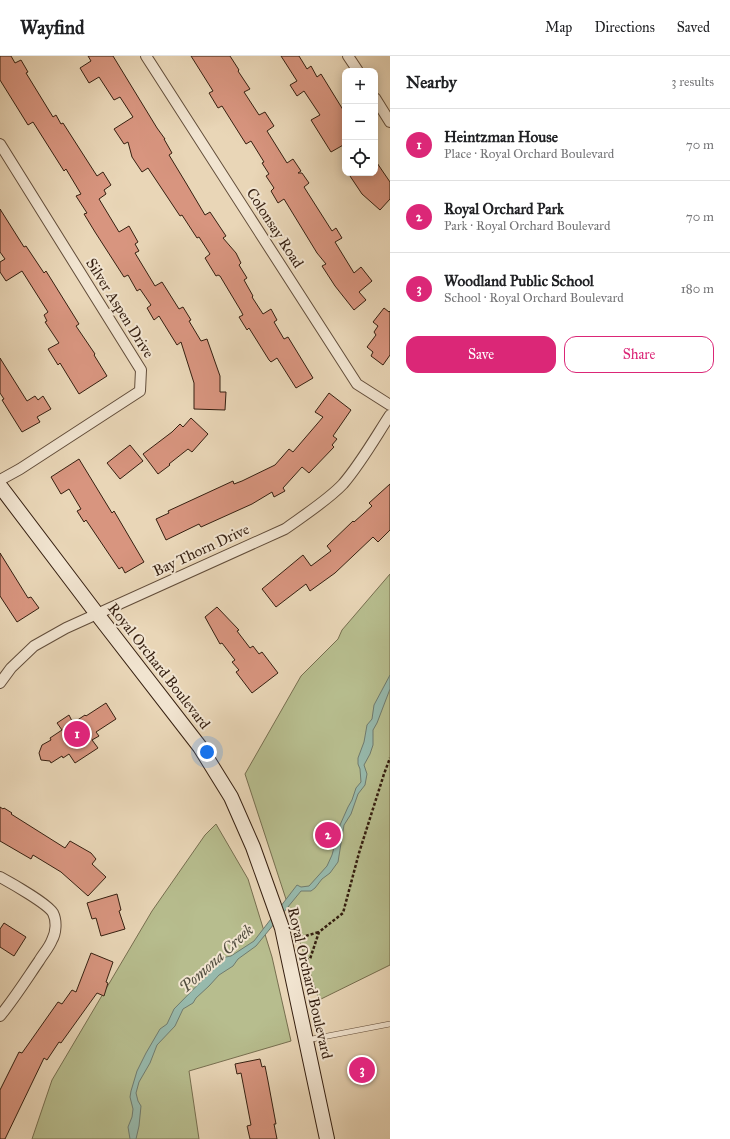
<!DOCTYPE html>
<meta charset="utf-8">
<style>
:root{--surface:#fff;--page:#f6f6f6;--text:#202124;--muted:#757577;--line:#e0e0e0;--accent:#db2777}
body{margin:0;font-family:"IM FELL Great Primer",serif;background:var(--page);color:var(--text)}
.controls{position:absolute;right:12px;top:12px;display:grid;overflow:hidden;border-radius:8px;box-shadow:0 2px 10px #0003}
.controls button{width:36px;height:36px;display:grid;place-items:center;padding:0;border:0;border-bottom:1px solid var(--line);background:var(--surface);color:var(--text);font:20px sans-serif}
.you{position:absolute;left:207px;top:696px;width:14px;height:14px;margin:-10px;border:3px solid #fff;border-radius:50%;background:#1a73e8;box-shadow:0 0 0 6px #1a73e833}
.badge{display:grid;place-items:center;width:26px;height:26px;border-radius:50%;background:var(--accent);color:#fff;font-size:13px;font-weight:700}
.pin{position:absolute;translate:-50% -50%;border:2px solid #fff;box-shadow:0 1px 4px #0006}
.list{margin:0;padding:0;list-style:none}
h2{display:flex;justify-content:space-between;align-items:center;height:52px;margin:0;padding:0 16px;font-size:17px}
h2 small{font-size:13px;font-weight:400;color:var(--muted)}
.list li{display:grid;grid-template-columns:26px 1fr auto;gap:12px;align-items:center;box-sizing:border-box;height:72px;padding:0 16px;border-top:1px solid var(--line)}
.list b{display:block;font-size:15px;white-space:nowrap}
.list p{margin:0;font-size:13px;white-space:nowrap;color:var(--muted)}
.list em{font-size:13px;font-style:normal;color:var(--muted)}
.actions{display:flex;gap:8px;padding:12px 16px}
.actions a{flex:1;padding:9px 0;border:1px solid var(--accent);border-radius:12px;text-align:center;font-size:14px;color:var(--accent)}
.actions .main{background:var(--accent);color:#fff}
.icon{flex:none;width:22px;height:22px;fill:none;stroke:currentColor;stroke-width:2;stroke-linecap:round;stroke-linejoin:round}
.map{position:relative;flex:none;width:390px;height:1083px;overflow:hidden}
header{display:flex;align-items:center;gap:24px;box-sizing:border-box;height:56px;padding:0 20px;background:var(--surface);border-bottom:1px solid var(--line)}
header strong{font-size:19px}
nav{display:flex;gap:22px;margin-inline-start:auto;font-size:14px}
main{display:flex}
aside{flex:1;background:var(--surface)}
.map>svg:first-child{display:block}
.green{fill:#b7bd8e;stroke:#766e4f}
.water{fill:#97b9ac;stroke:#707b6e}
.building{fill:#d8957f;stroke:#351f10}
.lines{fill:none;stroke-linecap:round;stroke-linejoin:round}
.lane-casing{stroke:#624d3a;stroke-width:6}
.street-casing{stroke:#624d3a;stroke-width:12}
.secondary-casing{stroke:#351f10;stroke-width:16}
.path{stroke:#351f10;stroke-width:2.5;stroke-dasharray:3 2;stroke-linecap:butt}
.lane{stroke:#f1e4d0;stroke-width:5}
.street{stroke:#f1e4d0;stroke-width:10}
.secondary{stroke:#f1e4d0;stroke-width:14}
.labels{text-anchor:middle;stroke-width:4;stroke-linejoin:round;paint-order:stroke}
.street-label{font-size:15px;fill:#351f10;stroke:#f1e4d0}
.water-label{font-size:16px;font-style:italic;fill:#524d3f;stroke:#f1e4d0}
</style>
<header>
<strong>Wayfind</strong>
<nav><a>Map</a><a>Directions</a><a>Saved</a></nav>
</header>
<main>
<div class="map">
<svg width="390" height="1083" viewBox="0 0 390 1083">
<rect width="100%" height="100%" fill="#e9d6b7"/>
<filter id="stains"><feTurbulence type="fractalNoise" baseFrequency=".005" numOctaves="4"/><feColorMatrix values="0 0 0 0 .2 0 0 0 0 .09 0 0 0 0 .02 0 0 0 .5 -.17"/></filter>
<radialGradient id="worn" r=".72"><stop offset=".6" stop-color="#630" stop-opacity="0"/><stop offset="1" stop-color="#630" stop-opacity=".3"/></radialGradient>
<!-- green -->
<path class="green" d="M390,518V909L319,944L245,718L301,620L338,583L342,574Z
M216,768L248,823L272,901L291,985L189,1015L199,1083H32L52,1024L152,855L205,779Z"/>
<!-- water -->
<path class="water" d="M390,619V633L377,667L373,674V689L370,698L364,709L367,718L365,729L358,738L351,758L344,769L338,806L330,817L322,823L315,832L311,835H301L256,890L238,903L233,910L219,919L209,930L196,942L193,947L183,953L175,970L157,989L150,1007L139,1026L136,1037L138,1045L141,1050L139,1070L136,1083H130L128,1071L132,1061L133,1053L130,1041L131,1035L137,1015L146,997L160,973L167,968L174,953L221,905L226,901L231,900L254,885L297,829L301,831L309,830L327,810L332,799L340,769L348,751L352,744L356,732L361,726L360,713L358,708V702L364,686L367,669L372,663L374,649Z"/>
<!-- building -->
<path class="building" d="M0,0H11L15,7L21,4L28,16L26,17L53,61L56,59L61,68L63,67L97,120L103,116L111,129L104,134L106,138L99,143L119,176L129,170L138,186L135,188L139,195L135,197L155,230L162,226L179,253L183,251L191,264L189,265L201,285L207,283L220,320V336H226L225,354L194,353V327L181,286L177,289L159,260L154,264L147,252L151,249L140,233L137,235L128,219L124,221L95,176L84,158L87,157L76,140L81,138L66,113L64,115L33,66L28,69L0,24Z
M88,0H113L157,72L165,83H164L172,97L169,99L186,127L205,159L210,156L226,180L223,182L236,197L241,207L239,209L247,222L244,224L253,240L252,241L263,258L271,253L277,264L274,266L284,283L288,281L313,322L296,332L277,302L271,306L269,304L249,272L247,274L239,261L243,259L241,255L220,220L218,219L216,220L205,202L210,198L199,181L197,182L182,159L180,160L148,112L142,116L132,101L128,86L124,88L114,73L133,61L120,41L114,44L99,21L89,27L80,12L91,5Z
M191,0H230L239,14L238,15L250,33L244,36L259,59L265,56L274,70L267,75L287,107L293,103L301,115L298,117H302L309,127L304,131L332,175L336,172L342,182L335,186L354,217L361,211L372,225L359,236L366,244L354,254L335,230L322,210L326,208L317,197L284,143L278,147L271,135L274,132L266,120L269,118L262,107L264,106L251,85L246,88L222,50L218,52L209,37L213,35Z
M281,0H299L307,13L311,10L317,21L321,18L345,57V88L331,96L311,64L320,59L304,35L297,40L290,29L297,25Z
M375,104L390,126V143L380,154L362,138L348,117H375Z
M0,153L24,191L26,190L44,217L46,215L79,268L76,270L95,298L94,299L107,320L79,338L60,307L58,309L48,293L59,287L45,266L47,265L44,259L48,256L22,215L6,225L0,216V206L5,203L0,196Z
M384,252L389,256L390,255V299L383,309L371,300L373,296L367,291L376,279L374,276L378,270L373,266Z
M0,302L27,345L35,340L38,344L43,340L51,353L37,361L40,366L22,376L2,344L4,343L0,337Z
M329,337L351,354L333,380L337,383L332,389L334,391L309,417L302,411L283,432L285,435L274,441L272,436L252,448L201,471L199,468L166,484L156,463L169,457L168,455L233,425L234,428L242,425L275,409L289,393L293,396L323,361L315,356Z
M191,362L208,378L192,396L188,393L169,408L170,409L158,418L143,398L172,376L180,368L183,371Z
M130,389L143,405L120,423L107,407Z
M79,403L112,457L114,455L144,506L125,517L122,511L119,513L86,464L84,466L77,455L81,453L69,433L61,438L51,421Z
M390,428V474L378,486L373,481L335,517L310,535L306,528L276,551L262,533L303,499L311,510L331,495L327,490L353,465L354,466L372,450L369,447Z
M0,497L28,542L31,541L39,552L17,566L0,540Z
M217,551L239,574L237,575L250,592L253,590L259,598L262,596L278,617L252,637L236,616L239,614L232,606L235,604L222,587L220,588L205,561Z
M106,647L116,663L96,676L99,680L92,684L98,692L75,707L69,698L63,702L62,700L51,707L50,705L41,704L39,697L42,689L51,684L50,682L62,674L57,667L69,659L73,667L85,659L86,660Z
M0,751L3,753L4,752L12,757L11,758L65,792L70,785L91,797L96,803L92,808L106,821L88,840L61,816L33,799L31,803L0,785Z
M117,838L121,854L119,855L125,873L101,880L96,862L92,863L87,847Z
M4,867L26,881L14,900L0,891V873Z
M91,897L113,906L106,926L108,927L104,940L97,937L61,987L59,986L47,1004L44,1002L5,1083H0V1034L19,996L22,997L58,946L62,948L72,934L76,936Z
M260,1003L262,1011L265,1010L268,1025L276,1068H274L277,1083H250L247,1070L251,1069L241,1017L237,1018L235,1008Z"/>
<g class="lines">
<!-- lane casing -->
<g class="lane-casing">
<path id="lane" d="M307,984L390,968"/>
</g>
<!-- street casing -->
<g class="street-casing">
<path id="street" d="M146,0L357,328L390,349
M348,0L358,15
M375,42L390,66
M0,88L141,314L140,335L20,413L0,424
M0,627L11,612L34,590L66,572L285,473C303,460 328,444 343,428C361,407 375,382 390,359
M0,821C11,827 48,848 53,857C57,865 56,877 52,884C49,892 43,898 39,905C26,924 14,943 0,960"/>
</g>
<!-- secondary casing -->
<g class="secondary-casing">
<path id="secondary" d="M0,430L97,558L200,691L231,741L253,791L282,872L327,1083"/>
</g>
<!-- path -->
<path class="path" d="M296,881H302L319,876
M301,905L310,903L319,876L343,857L359,797L384,718L390,702"/>
<!-- lane -->
<use href="#lane" class="lane"/>
<!-- street -->
<use href="#street" class="street"/>
<!-- secondary -->
<use href="#secondary" class="secondary"/>
</g>
<g class="labels">
<!-- street labels -->
<g class="street-label">
<text transform="translate(275 172) rotate(57)" y="5">Colonsay Road</text>
<text transform="translate(120 252) rotate(58)" y="5">Silver Aspen Drive</text>
<text transform="translate(201 494) rotate(-25)" y="5">Bay Thorn Drive</text>
<text transform="translate(159 610) rotate(52)" y="5">Royal Orchard Boulevard</text>
<text transform="translate(310 927) rotate(77)" y="5">Royal Orchard Boulevard</text>
</g>
<!-- water labels -->
<g class="water-label">
<text transform="translate(216 902) rotate(-42)" y="6">Pomona Creek</text>
</g>
</g>
<rect width="100%" height="100%" filter="url(#stains)"/>
<rect width="100%" height="100%" fill="url(#worn)"/>
</svg>
<div class="controls">
<button>+</button>
<button>−</button>
<button><svg class="icon" aria-label="locate" viewBox="0 0 24 24"><circle cx="12" cy="12" r="6"/><path d="M12 2v4M12 18v4M2 12h4M18 12h4"/></svg></button>
</div>
<div class="you"></div>
<div class="pin badge" style="left:77px;top:678px">1</div>
<div class="pin badge" style="left:328px;top:779px">2</div>
<div class="pin badge" style="left:362px;top:1014px">3</div>
</div>
<aside>
<h2>Nearby<small>3 results</small></h2>
<ul class="list">
<li><span class="badge">1</span><div><b>Heintzman House</b><p>Place · Royal Orchard Boulevard</p></div><em>70 m</em></li>
<li><span class="badge">2</span><div><b>Royal Orchard Park</b><p>Park · Royal Orchard Boulevard</p></div><em>70 m</em></li>
<li><span class="badge">3</span><div><b>Woodland Public School</b><p>School · Royal Orchard Boulevard</p></div><em>180 m</em></li>
</ul>
<div class="actions"><a class="main">Save</a><a>Share</a></div>
</aside>
</main>
